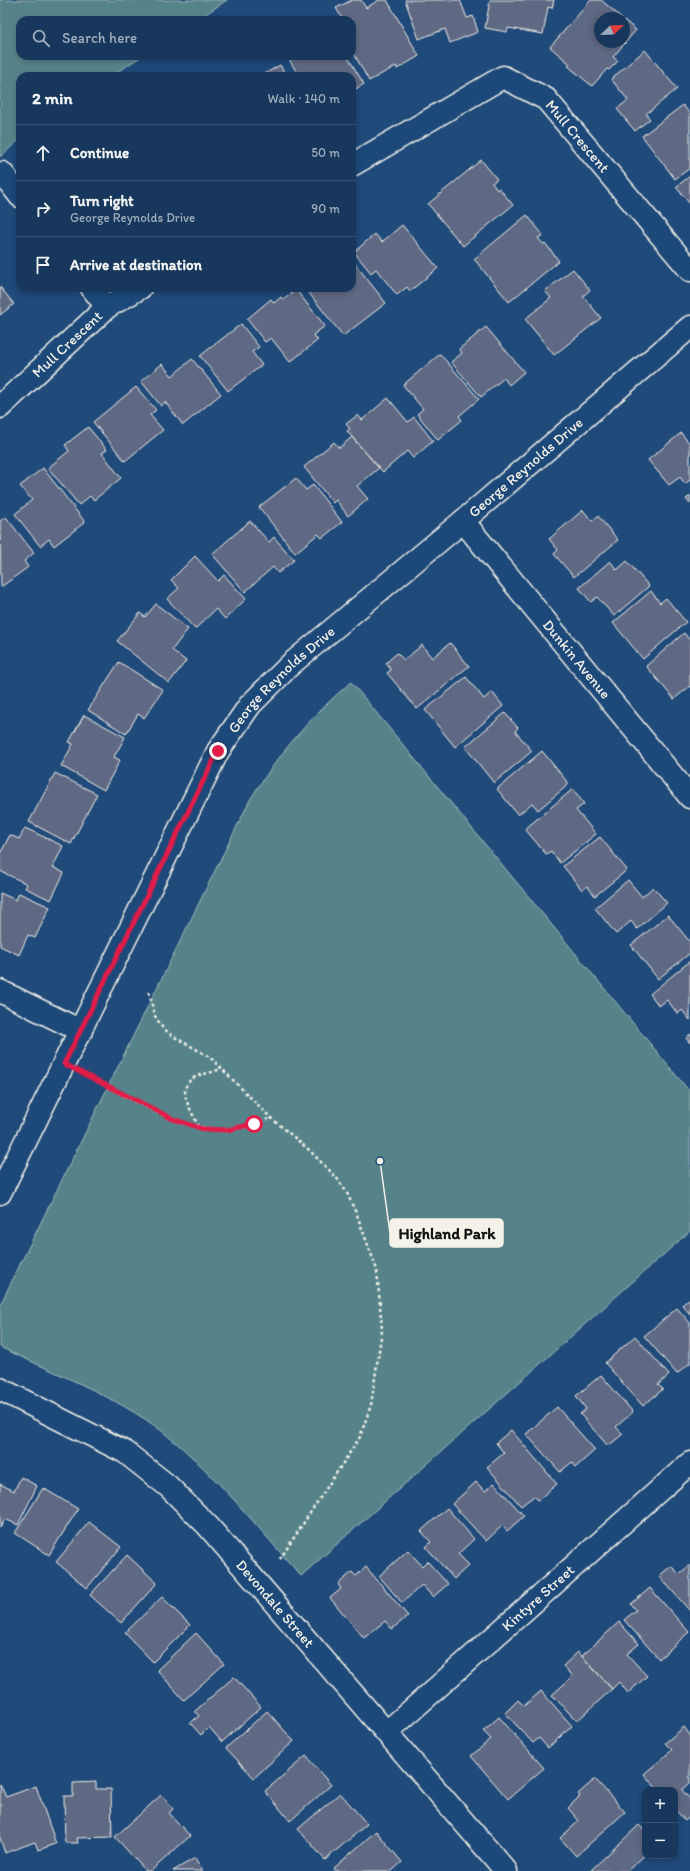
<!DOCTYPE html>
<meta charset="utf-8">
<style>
:root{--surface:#17385c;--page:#203f62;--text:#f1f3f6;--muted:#9eacbb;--line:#365272}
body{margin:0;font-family:Itim,sans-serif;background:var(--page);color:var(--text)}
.controls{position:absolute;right:12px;bottom:12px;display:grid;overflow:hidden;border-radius:8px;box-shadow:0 2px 6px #0003}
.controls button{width:36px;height:36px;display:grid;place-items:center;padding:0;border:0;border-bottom:1px solid var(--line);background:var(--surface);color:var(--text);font:20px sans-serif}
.compass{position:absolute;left:594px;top:12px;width:36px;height:36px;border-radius:50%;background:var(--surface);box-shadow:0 2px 6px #0003;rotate:67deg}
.stop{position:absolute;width:12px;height:12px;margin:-9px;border:3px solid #e11d48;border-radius:50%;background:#fff}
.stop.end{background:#e11d48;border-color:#fff;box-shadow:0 1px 4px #0008}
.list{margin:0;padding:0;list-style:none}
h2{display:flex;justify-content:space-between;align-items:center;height:52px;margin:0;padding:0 16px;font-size:17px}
h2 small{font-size:13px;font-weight:400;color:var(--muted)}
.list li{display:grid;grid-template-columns:26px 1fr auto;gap:12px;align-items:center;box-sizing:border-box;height:56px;padding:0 16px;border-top:1px solid var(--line)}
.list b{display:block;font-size:15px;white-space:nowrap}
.list p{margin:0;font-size:13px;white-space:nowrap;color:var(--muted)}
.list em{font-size:13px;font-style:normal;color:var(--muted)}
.icon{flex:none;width:22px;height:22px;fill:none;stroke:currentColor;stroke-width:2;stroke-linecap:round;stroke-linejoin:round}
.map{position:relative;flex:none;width:690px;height:1871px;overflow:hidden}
.search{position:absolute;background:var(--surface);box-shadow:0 2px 6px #0003;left:16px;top:16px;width:340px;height:44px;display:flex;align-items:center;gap:10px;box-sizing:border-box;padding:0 14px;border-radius:12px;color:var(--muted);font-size:15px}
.panel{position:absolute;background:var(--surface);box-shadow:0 2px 6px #0003;left:16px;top:72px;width:340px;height:220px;border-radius:12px}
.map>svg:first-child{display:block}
.green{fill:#57838a;stroke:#a6bab9}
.building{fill:#606983;stroke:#f4f1e8}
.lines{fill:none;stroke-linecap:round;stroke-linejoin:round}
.street-casing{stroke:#f4f1e8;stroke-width:25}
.path{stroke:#f4f1e8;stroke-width:2.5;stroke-dasharray:3 3;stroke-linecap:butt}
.street{stroke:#1f4a7a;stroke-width:22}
.route{stroke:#e11d48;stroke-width:5}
.labels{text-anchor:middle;stroke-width:3;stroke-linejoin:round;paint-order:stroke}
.street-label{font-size:15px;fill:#f4f1e8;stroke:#1f4a7a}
.leader{fill:none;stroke:#f4f1e8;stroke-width:1.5}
.callout-dot{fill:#f4f1e8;stroke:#1f4a7a;stroke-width:1.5}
.callout{fill:#f4f1e8;stroke:#f4f1e8;stroke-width:1.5}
.callout-label{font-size:16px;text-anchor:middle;font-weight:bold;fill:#111}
</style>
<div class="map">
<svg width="690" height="1871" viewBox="0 0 690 1871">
<rect width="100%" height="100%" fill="#1f4a7a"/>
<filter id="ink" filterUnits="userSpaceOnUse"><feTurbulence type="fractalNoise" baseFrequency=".025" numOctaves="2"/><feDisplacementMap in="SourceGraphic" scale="8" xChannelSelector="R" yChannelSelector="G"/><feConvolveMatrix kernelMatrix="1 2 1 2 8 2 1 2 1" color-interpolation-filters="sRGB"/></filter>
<g filter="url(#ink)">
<!-- green -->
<path class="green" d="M0,0H227L197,20H20V56H142L111,76H20V139L0,157Z
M351,682L690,1092V1231L301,1576C257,1527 215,1473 163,1432C118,1397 52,1372 0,1347V1305L251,798C279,754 311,716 351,682Z"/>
<!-- building -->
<path class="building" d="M352,0H361L366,8L379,0H387L419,56L397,69L396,66L369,81L352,50V20H343L336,8Z
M405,0H460L467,18L473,16L478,32L450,43L445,29L419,39Z
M490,0H554L552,8L548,7L543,34L508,28L507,32L485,28Z
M591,0H601L622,18H600V42H624V20L636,30L613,57L618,61L609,70L607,69L592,86L568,66L570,64L550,47Z
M645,50L677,89L646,114L650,119L635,131L617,109L628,100L611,79Z
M287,56H347L364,84L352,91V76H299Z
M280,65L286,76H261Z
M683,105L690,114V168L675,179L642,136Z
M481,160L497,179L492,183L497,190L499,188L513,205L463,246L428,204Z
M690,176V204L676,187Z
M527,215L543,235L538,238L543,244L545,243L559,261L509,302L474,259Z
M402,225L438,268L410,291L407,287L397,295L376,269L371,273L354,252L375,234L382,242Z
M352,260L386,303L343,336L305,288H352Z
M573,269L590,290L583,296L601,318L554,355L525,319L551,298L545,291Z
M0,287L14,304L0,315Z
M296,290L325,326L313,335L318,340L290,362L271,338L265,342L247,319L271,299L274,303L281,297L283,300Z
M241,324L259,347L252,352L262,365L228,391L200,356Z
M486,327L524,372L509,385L504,378L481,397L451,362L462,353L459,349Z
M440,354L479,399L459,416L462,420L438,440L417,414L423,409L403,385Z
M192,359L221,394L183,425L165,402L161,406L141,381L162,364L172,376Z
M136,387L156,410L150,415L163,430L125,461L93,422Z
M388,398L408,422L414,417L433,441L413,458L407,451L383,472L352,437L347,431L350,429L346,424L358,415L362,420Z
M88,427L107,450L102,453L121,478L94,500L90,496L79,505L48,468L69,451L65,445Z
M681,433L690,444V480L685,484L680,477L669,485L648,460Z
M352,437L379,468L357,486L368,499L348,516L336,500L333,503L304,467L334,442L339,448Z
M43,468L85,522L54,546L49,539L40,546L15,514L32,500L20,486Z
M296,478L306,490L313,485L342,522L322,538L318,534L295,553L259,507Z
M690,496V504L686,499Z
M583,510L592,521L598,516L618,540L574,577L554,554L558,550L549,539Z
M6,517L34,553L24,561L28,567L1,587L0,521Z
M250,521L269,542L274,537L294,560L278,573L273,567L245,592L212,554Z
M195,556L218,581L224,575L246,599L225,619L216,609L195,629L167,599L179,588L171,580Z
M610,561L617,570L627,561L649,586L614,616L597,597L591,602L579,588Z
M651,591L660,603L666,598L686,622L643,659L613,623Z
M156,604L188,629L172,650L186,661L169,683L117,641L140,613L145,617Z
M684,633L690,641V686L674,699L646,666Z
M450,643L469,666L417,709L387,673L391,670L386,663L397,653L404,660L422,645L432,658Z
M119,662L163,690L144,718L138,714L126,734L88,710Z
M466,677L484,699L492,692L503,706L455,747L425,710Z
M505,713L518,728L515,731L532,751L494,783L465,747Z
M84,715L125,737L114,757L120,760L104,790L61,766L73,744L69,742Z
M542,751L569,784L538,810L532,803L518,815L497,789Z
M55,773L97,794L71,844L29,822Z
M573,789L584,804L576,810L596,834L560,863L551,851L546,854L525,829Z
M25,828L63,846L53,867L64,873L51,900L25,888L27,884L0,871V854L10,835L19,839Z
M600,837L627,870L595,896L587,886L582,890L563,866Z
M628,880L642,897L653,887L667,903L637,929L631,921L616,934L595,908Z
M0,893L16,900L19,893L50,907L35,938L28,935L19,955L0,946Z
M668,915L690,942V953L658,979L631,945Z
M690,961V1020L682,1010L678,1014L667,1000L659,1006L650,994Z
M690,1034V1043L686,1038Z
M690,1298V1314L682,1305Z
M677,1308L690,1323V1363L677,1374L644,1336Z
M635,1336L669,1375L658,1385L663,1389L643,1406L605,1363Z
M601,1375L633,1412L616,1427L623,1434L608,1446L580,1414L586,1409L576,1396Z
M557,1407L595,1450L576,1467L572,1462L560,1472L526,1434Z
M511,1430L557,1484L538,1500L534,1496L521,1506L487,1467L504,1453L496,1443Z
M21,1477L37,1486L18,1525L5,1519L0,1528V1484L14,1491Z
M476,1482L485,1491L494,1483L524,1516L507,1531L502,1526L486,1541L452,1504Z
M43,1488L78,1509L49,1555L15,1533Z
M447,1508L474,1539L458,1554L469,1565L454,1579L426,1547L431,1542L421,1531Z
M89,1522L121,1547L87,1588L56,1562Z
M408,1550L422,1566L427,1561L448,1584L433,1597L422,1585L402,1603L379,1576Z
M127,1555L157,1583L121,1623L90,1595Z
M690,1565V1611L659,1576L671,1566L679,1574Z
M366,1567L408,1616L392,1629L385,1621L364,1638L330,1598L341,1589L338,1584L352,1572L356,1576Z
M650,1588L689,1632L659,1659L624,1620L636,1610L631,1604Z
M162,1597L190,1625L153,1662L125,1633Z
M619,1622L639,1644L627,1654L647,1676L628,1693L619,1682L612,1689L582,1656Z
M196,1633L224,1664L184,1700L157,1670Z
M578,1652L612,1689L577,1721L552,1695L573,1676L563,1666Z
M234,1677L261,1707L222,1742L209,1727L201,1735L190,1723L199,1716L195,1711Z
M541,1691L572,1726L548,1748L539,1738L533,1743L505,1713L518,1700L524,1706Z
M267,1711L294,1741L254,1778L226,1748Z
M499,1717L544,1768L508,1799L471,1756L491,1739L483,1731Z
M684,1727L690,1735V1783L682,1790L690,1799V1816L685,1821L675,1809V1790H658L644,1774L672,1750L665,1743Z
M306,1756L331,1785L290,1821L265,1791Z
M595,1779L625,1812L576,1856L560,1838L579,1821L568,1808L580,1796L578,1794Z
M96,1782V1789H111L112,1837L77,1838L78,1843H65L64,1796H73V1783Z
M0,1784L6,1797L36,1786L56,1844L38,1850L35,1842L5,1853L0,1838Z
M340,1793L367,1824L325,1860L298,1829Z
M161,1795L173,1809L169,1813L190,1836L151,1871H146L115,1837Z
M639,1825L645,1831V1855L627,1871H590Z
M376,1831L402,1862L392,1871H336L334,1868Z
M195,1858L203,1871H173Z"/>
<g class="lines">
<!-- street casing -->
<g class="street-casing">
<g id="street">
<path id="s1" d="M352,165L503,77L546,99L690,270"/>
<path d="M2,173L20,196"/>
<path d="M92,288L107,307"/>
<path id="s2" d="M0,407L107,307L140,288"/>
<path id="s3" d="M463,521L690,797"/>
<path d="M0,991L81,1031"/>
<path id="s4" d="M0,1193L218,751L250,705L291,664L463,521L690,327"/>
<path id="s5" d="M0,1389L125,1452L168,1486L208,1526L506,1871"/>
<path id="s6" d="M387,1732L690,1463"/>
</g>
</g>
<!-- path -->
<path class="path" d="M149,992L155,1016L162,1027L171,1035L210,1057L271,1118L308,1149L336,1177L346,1191L357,1215L377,1270L382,1330L371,1405L360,1437L280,1559
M87,1075C127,1096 180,1131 226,1130C241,1129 257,1123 271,1118
M198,1127C194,1112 173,1089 195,1077C204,1072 213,1074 221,1068"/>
<!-- street -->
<use href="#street" class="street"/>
</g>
</g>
<g class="lines" filter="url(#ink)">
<!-- route -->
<path class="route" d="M218,751L64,1064L173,1119L203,1129L227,1130L254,1124"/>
</g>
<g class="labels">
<!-- street labels -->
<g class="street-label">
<text dy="5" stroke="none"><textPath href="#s1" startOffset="272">Mull Crescent</textPath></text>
<text dy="5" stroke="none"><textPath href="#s2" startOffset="92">Mull Crescent</textPath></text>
<text dy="5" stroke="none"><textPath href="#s4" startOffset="913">George Reynolds Drive</textPath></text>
<text dy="5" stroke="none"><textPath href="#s3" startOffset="179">Dunkin Avenue</textPath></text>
<text dy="5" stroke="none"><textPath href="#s4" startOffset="589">George Reynolds Drive</textPath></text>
<text dy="5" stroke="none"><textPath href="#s6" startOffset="202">Kintyre Street</textPath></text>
<text dy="5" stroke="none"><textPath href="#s5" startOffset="354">Devondale Street</textPath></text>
</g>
</g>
<!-- callouts -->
<path class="leader" d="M380 1161L390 1233"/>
<circle class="callout-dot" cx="380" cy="1161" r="4"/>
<rect class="callout" x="390" y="1219" width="113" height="28" rx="4"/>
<g class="callout-label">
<text x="447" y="1239">Highland Park</text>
</g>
</svg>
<div class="controls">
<button>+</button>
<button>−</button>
</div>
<svg class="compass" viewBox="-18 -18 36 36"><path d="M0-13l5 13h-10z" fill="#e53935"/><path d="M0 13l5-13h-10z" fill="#9eacbb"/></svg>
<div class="stop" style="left:254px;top:1124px"></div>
<div class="stop end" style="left:218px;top:751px"></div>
<div class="search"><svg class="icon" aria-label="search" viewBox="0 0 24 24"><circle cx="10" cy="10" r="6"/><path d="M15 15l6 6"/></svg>Search here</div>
<section class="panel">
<h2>2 min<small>Walk · 140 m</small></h2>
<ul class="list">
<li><svg class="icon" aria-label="ahead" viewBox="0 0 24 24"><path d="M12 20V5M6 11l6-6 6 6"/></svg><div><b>Continue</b></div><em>50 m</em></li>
<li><svg class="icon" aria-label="right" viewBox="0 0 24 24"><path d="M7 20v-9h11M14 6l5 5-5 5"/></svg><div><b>Turn right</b><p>George Reynolds Drive</p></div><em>90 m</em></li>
<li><svg class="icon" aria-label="arrive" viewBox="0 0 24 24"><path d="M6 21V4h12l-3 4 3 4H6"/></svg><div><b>Arrive at destination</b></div></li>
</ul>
</section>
</div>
